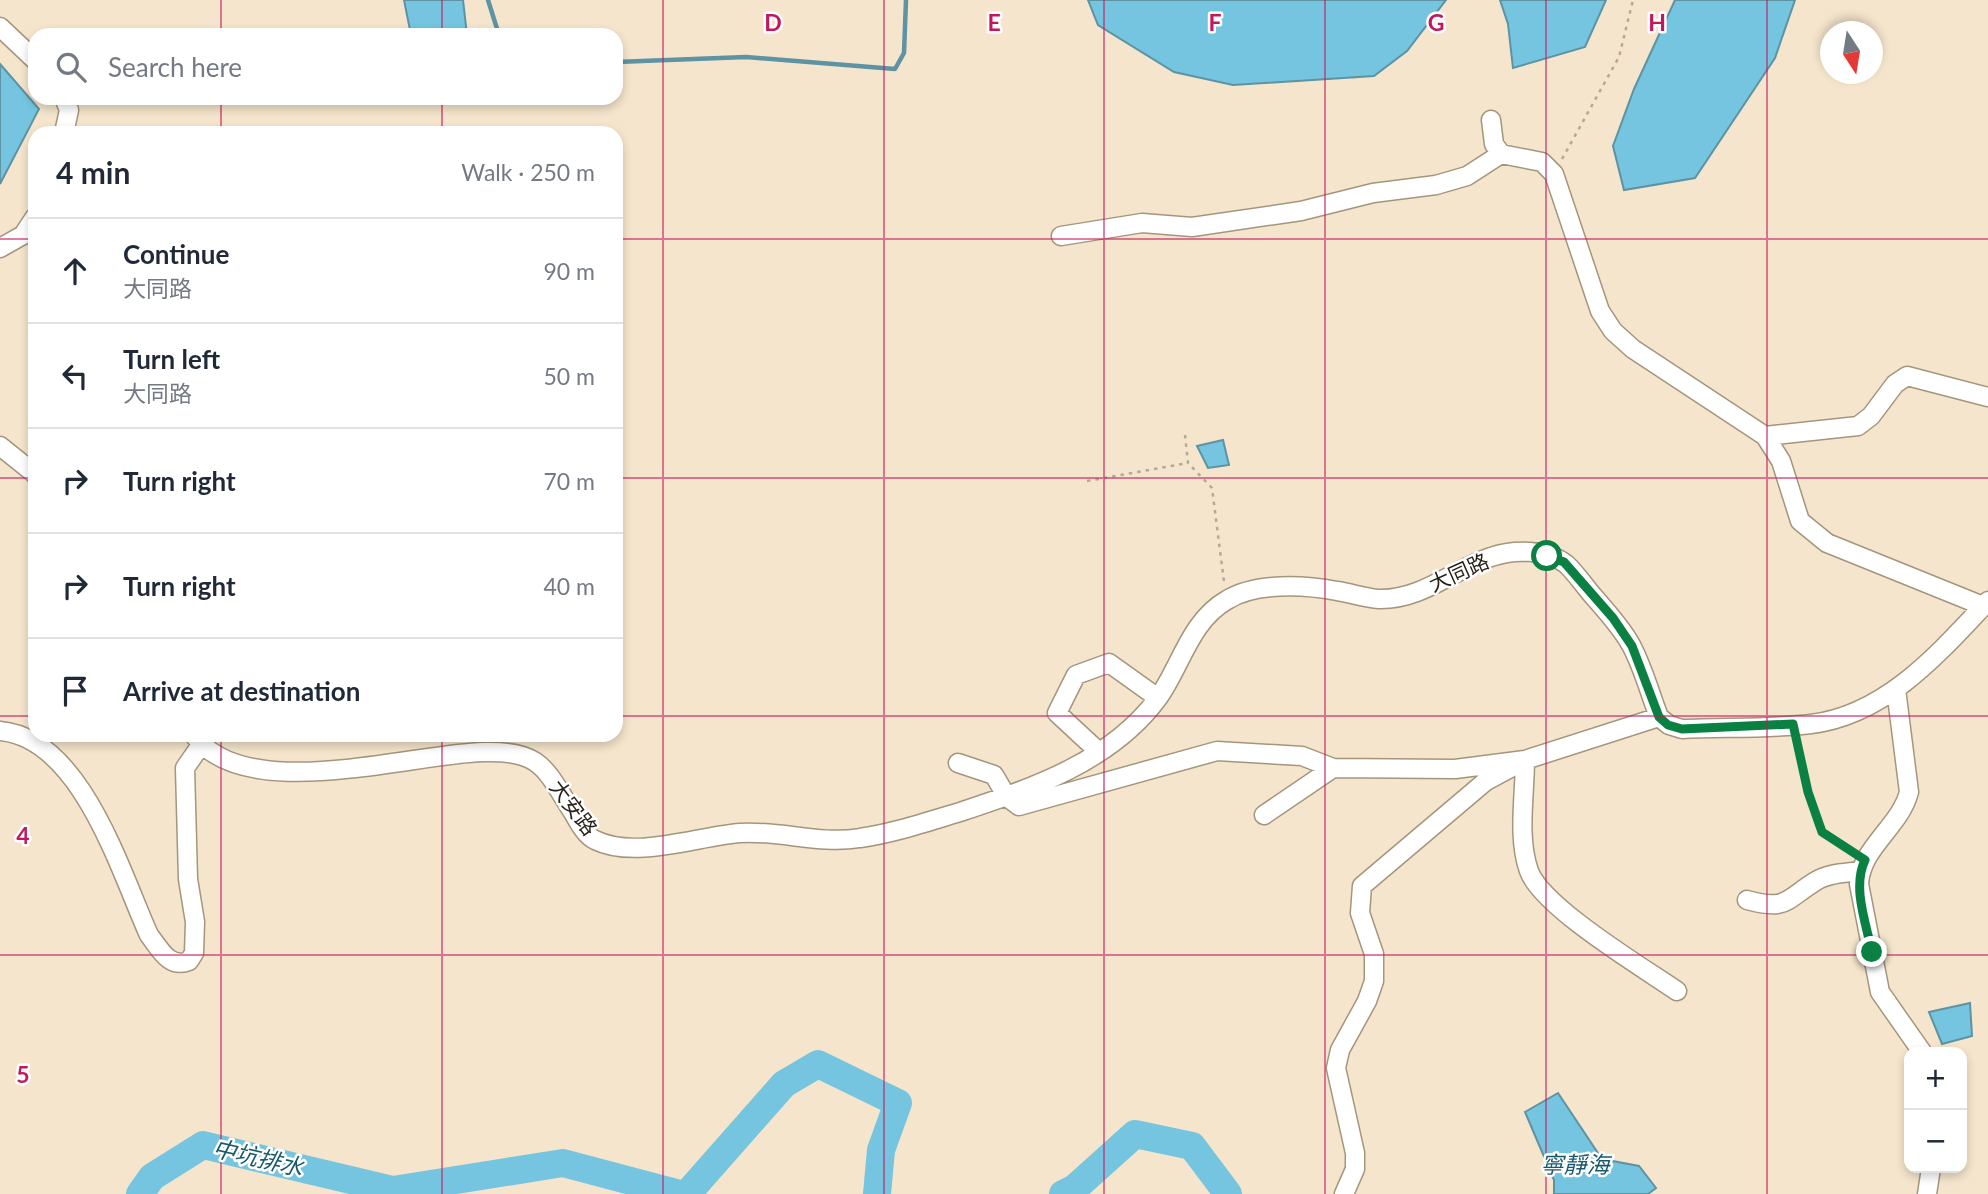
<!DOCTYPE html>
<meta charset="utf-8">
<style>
:root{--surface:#fff;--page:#f2f2f3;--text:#1f2937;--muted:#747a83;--line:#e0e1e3}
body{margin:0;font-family:Lato,"Noto Sans TC",sans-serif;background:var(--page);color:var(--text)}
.controls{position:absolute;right:21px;bottom:21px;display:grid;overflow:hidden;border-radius:14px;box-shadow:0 4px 10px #0003}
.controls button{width:63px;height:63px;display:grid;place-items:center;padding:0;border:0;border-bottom:2px solid var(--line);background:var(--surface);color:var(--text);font:35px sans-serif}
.compass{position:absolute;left:1820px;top:21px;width:63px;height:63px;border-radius:50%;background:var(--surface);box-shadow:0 4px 10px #0003;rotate:168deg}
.stop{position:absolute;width:21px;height:21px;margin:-16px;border:5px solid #0b8043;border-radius:50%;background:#fff}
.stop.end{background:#0b8043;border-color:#fff;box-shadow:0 2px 7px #0008}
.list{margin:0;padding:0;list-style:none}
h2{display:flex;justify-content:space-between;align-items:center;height:91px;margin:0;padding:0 28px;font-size:30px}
h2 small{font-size:23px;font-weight:400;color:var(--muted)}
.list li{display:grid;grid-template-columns:46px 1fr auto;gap:21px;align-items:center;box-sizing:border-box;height:105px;padding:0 28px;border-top:2px solid var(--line)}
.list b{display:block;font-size:26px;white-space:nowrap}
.list p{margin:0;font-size:23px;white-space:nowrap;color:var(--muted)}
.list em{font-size:23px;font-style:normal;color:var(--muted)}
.icon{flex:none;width:38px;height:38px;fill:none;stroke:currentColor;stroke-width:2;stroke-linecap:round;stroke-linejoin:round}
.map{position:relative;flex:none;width:1988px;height:1194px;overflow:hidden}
.search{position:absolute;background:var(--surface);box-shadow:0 4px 10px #0003;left:28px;top:28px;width:595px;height:77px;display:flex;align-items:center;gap:18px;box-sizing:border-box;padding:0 24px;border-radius:21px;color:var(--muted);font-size:26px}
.panel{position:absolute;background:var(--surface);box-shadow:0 4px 10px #0003;left:28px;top:126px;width:595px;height:616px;border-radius:21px}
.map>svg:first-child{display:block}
.water{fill:#75c5e0;stroke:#5d93a3;stroke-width:2}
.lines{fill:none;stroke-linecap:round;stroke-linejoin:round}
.stream{stroke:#5d93a3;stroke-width:4.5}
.river{stroke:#75c5e0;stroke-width:28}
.minor-casing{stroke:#a4957d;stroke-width:21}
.path{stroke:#b5a894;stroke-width:2.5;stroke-dasharray:3.5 5;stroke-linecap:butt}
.minor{stroke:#fff;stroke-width:18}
.route{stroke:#0b8043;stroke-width:9}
.grid{fill:none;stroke:#c2185b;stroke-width:2;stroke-opacity:0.55}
.labels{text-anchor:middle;stroke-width:5;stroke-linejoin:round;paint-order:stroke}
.street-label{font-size:21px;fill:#251f16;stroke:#fff}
.water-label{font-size:23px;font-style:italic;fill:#18596d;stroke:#fff}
.grid-label{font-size:23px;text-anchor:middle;font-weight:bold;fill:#c2185b;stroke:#fff;stroke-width:5;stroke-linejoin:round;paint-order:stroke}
</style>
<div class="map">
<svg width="1988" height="1194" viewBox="0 0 1988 1194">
<rect width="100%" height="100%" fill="#f5e5cc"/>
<!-- water -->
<path class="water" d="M404,0H463L467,35H411Z
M1088,0H1446L1407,51L1374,76L1233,85L1174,72L1098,25Z
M1500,0H1606L1585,47L1513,68L1508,24Z
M1675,0H1795L1775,58L1695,178L1624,190L1613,146L1634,89Z
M0,64L39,109L0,184Z
M1223,440L1229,465L1208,468L1197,446Z
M1970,1003L1972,1036L1942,1044L1929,1012Z
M1558,1093L1602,1159L1639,1166L1656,1188L1648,1194H1554V1180L1525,1112Z"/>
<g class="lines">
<!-- stream -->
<path class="stream" d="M488,0L499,35
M616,62L746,57L895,69L904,53L906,0"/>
<!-- river -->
<path class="river" d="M140,1194L152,1177L203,1145L393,1190L563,1163L680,1194
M687,1194L784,1084L818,1064L898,1103L881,1150L877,1194
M1063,1194L1075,1188L1135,1134L1192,1146L1228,1194"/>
<!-- minor casing -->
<g class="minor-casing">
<path id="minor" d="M0,27L35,60
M64,98L69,110L64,133
M1491,120L1494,144L1501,154L1542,162L1554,174L1600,311L1613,331L1633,349L1765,436L1858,426L1871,416L1895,384L1907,376L1988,397
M1061,236L1142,223L1192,227L1301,211L1373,193L1436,185L1467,176L1501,154
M0,248L23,235L35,217
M1765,436L1781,461L1800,521L1827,543L1983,606
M0,446L35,474
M1896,689L1909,792C1900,827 1861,847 1859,884L1880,992L1922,1052
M0,731C81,738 120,871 149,935C160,949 169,969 189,961L194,953L195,922L188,879L185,768L201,745
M194,735C244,805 409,754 483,752C542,750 545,769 574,814C579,823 586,836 595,840C635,860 698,836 740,833C780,830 819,845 860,838C894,833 927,822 960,812C1032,788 1111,762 1158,698C1181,666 1190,621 1227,600C1256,582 1305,585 1337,591C1351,593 1365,598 1379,599C1422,600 1454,569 1491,557C1513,549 1547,549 1566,564C1576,573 1585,587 1594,597C1607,612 1621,627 1631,645C1643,667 1650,694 1659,717L1669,725L1682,729C1724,727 1769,729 1811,724C1886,715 1939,653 1988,601
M1099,752L1057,713L1076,675L1109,663L1158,698
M958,763L994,775L1007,797L1019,806L1217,751L1302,756L1333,768L1455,769L1525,760L1659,717
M1264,815L1333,768
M1747,900C1787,911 1785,900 1816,881C1828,873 1846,873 1860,871
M1344,1194L1355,1169V1153L1336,1068L1340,1050L1367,1001L1374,981V954L1360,913L1362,886L1486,781L1525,760C1525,794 1517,838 1529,871C1542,907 1642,967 1677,991
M1927,1194L1931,1168"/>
</g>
<!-- path -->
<path class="path" d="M1562,159L1619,57L1633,0
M1185,435L1188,463L1212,488L1224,582
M1087,481L1188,463
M1797,743L1808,792L1822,832L1853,852"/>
<!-- minor -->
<use href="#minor" class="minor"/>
</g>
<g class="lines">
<!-- route -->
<path class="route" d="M1547,556L1564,562L1613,618L1632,646L1659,717L1668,725L1682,729L1793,724L1808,792L1822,832L1865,860C1852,887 1866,923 1872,952"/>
</g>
<!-- grid -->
<path class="grid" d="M221,0V35M442,0V35M663,0V1194M884,0V1194M1104,0V1194M1325,0V1194M1546,0V1194M1767,0V1194M221,98V133M442,98V133M0,239H35M616,239H1988M0,478H35M616,478H1988M0,716H35M616,716H1988M221,735V1194M442,735V1194M0,955H1988"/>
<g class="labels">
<!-- street labels -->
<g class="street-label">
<text transform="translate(1459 573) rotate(-24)" y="7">大同路</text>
<text transform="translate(573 808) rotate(53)" y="7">大安路</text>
</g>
<!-- water labels -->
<g class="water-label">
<text transform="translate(258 1158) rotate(13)" y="8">中坑排水</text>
<text x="1575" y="1173">寧靜海</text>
</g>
</g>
<g class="grid-label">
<text x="773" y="31">D</text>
<text x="994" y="31">E</text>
<text x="1215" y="31">F</text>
<text x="1436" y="31">G</text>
<text x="1657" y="31">H</text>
<text x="23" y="844">4</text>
<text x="23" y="1083">5</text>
</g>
</svg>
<div class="controls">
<button>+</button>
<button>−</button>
</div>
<svg class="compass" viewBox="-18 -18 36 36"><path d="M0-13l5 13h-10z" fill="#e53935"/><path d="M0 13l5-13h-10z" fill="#747a83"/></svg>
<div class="stop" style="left:1547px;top:556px"></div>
<div class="stop end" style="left:1872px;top:952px"></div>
<div class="search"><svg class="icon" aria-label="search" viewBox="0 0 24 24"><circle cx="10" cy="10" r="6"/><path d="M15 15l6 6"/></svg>Search here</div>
<section class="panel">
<h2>4 min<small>Walk · 250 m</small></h2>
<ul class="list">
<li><svg class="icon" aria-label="ahead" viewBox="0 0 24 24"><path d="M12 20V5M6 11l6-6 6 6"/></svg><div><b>Continue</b><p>大同路</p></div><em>90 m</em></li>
<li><svg class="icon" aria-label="left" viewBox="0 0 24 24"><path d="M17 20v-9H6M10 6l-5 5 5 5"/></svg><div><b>Turn left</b><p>大同路</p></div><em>50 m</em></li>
<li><svg class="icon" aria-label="right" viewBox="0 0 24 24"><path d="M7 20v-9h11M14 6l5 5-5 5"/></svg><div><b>Turn right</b></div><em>70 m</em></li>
<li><svg class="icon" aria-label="right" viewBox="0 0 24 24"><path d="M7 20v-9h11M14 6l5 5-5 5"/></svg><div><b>Turn right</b></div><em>40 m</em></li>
<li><svg class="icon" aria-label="arrive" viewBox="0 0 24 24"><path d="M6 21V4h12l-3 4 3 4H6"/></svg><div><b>Arrive at destination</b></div></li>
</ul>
</section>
</div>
